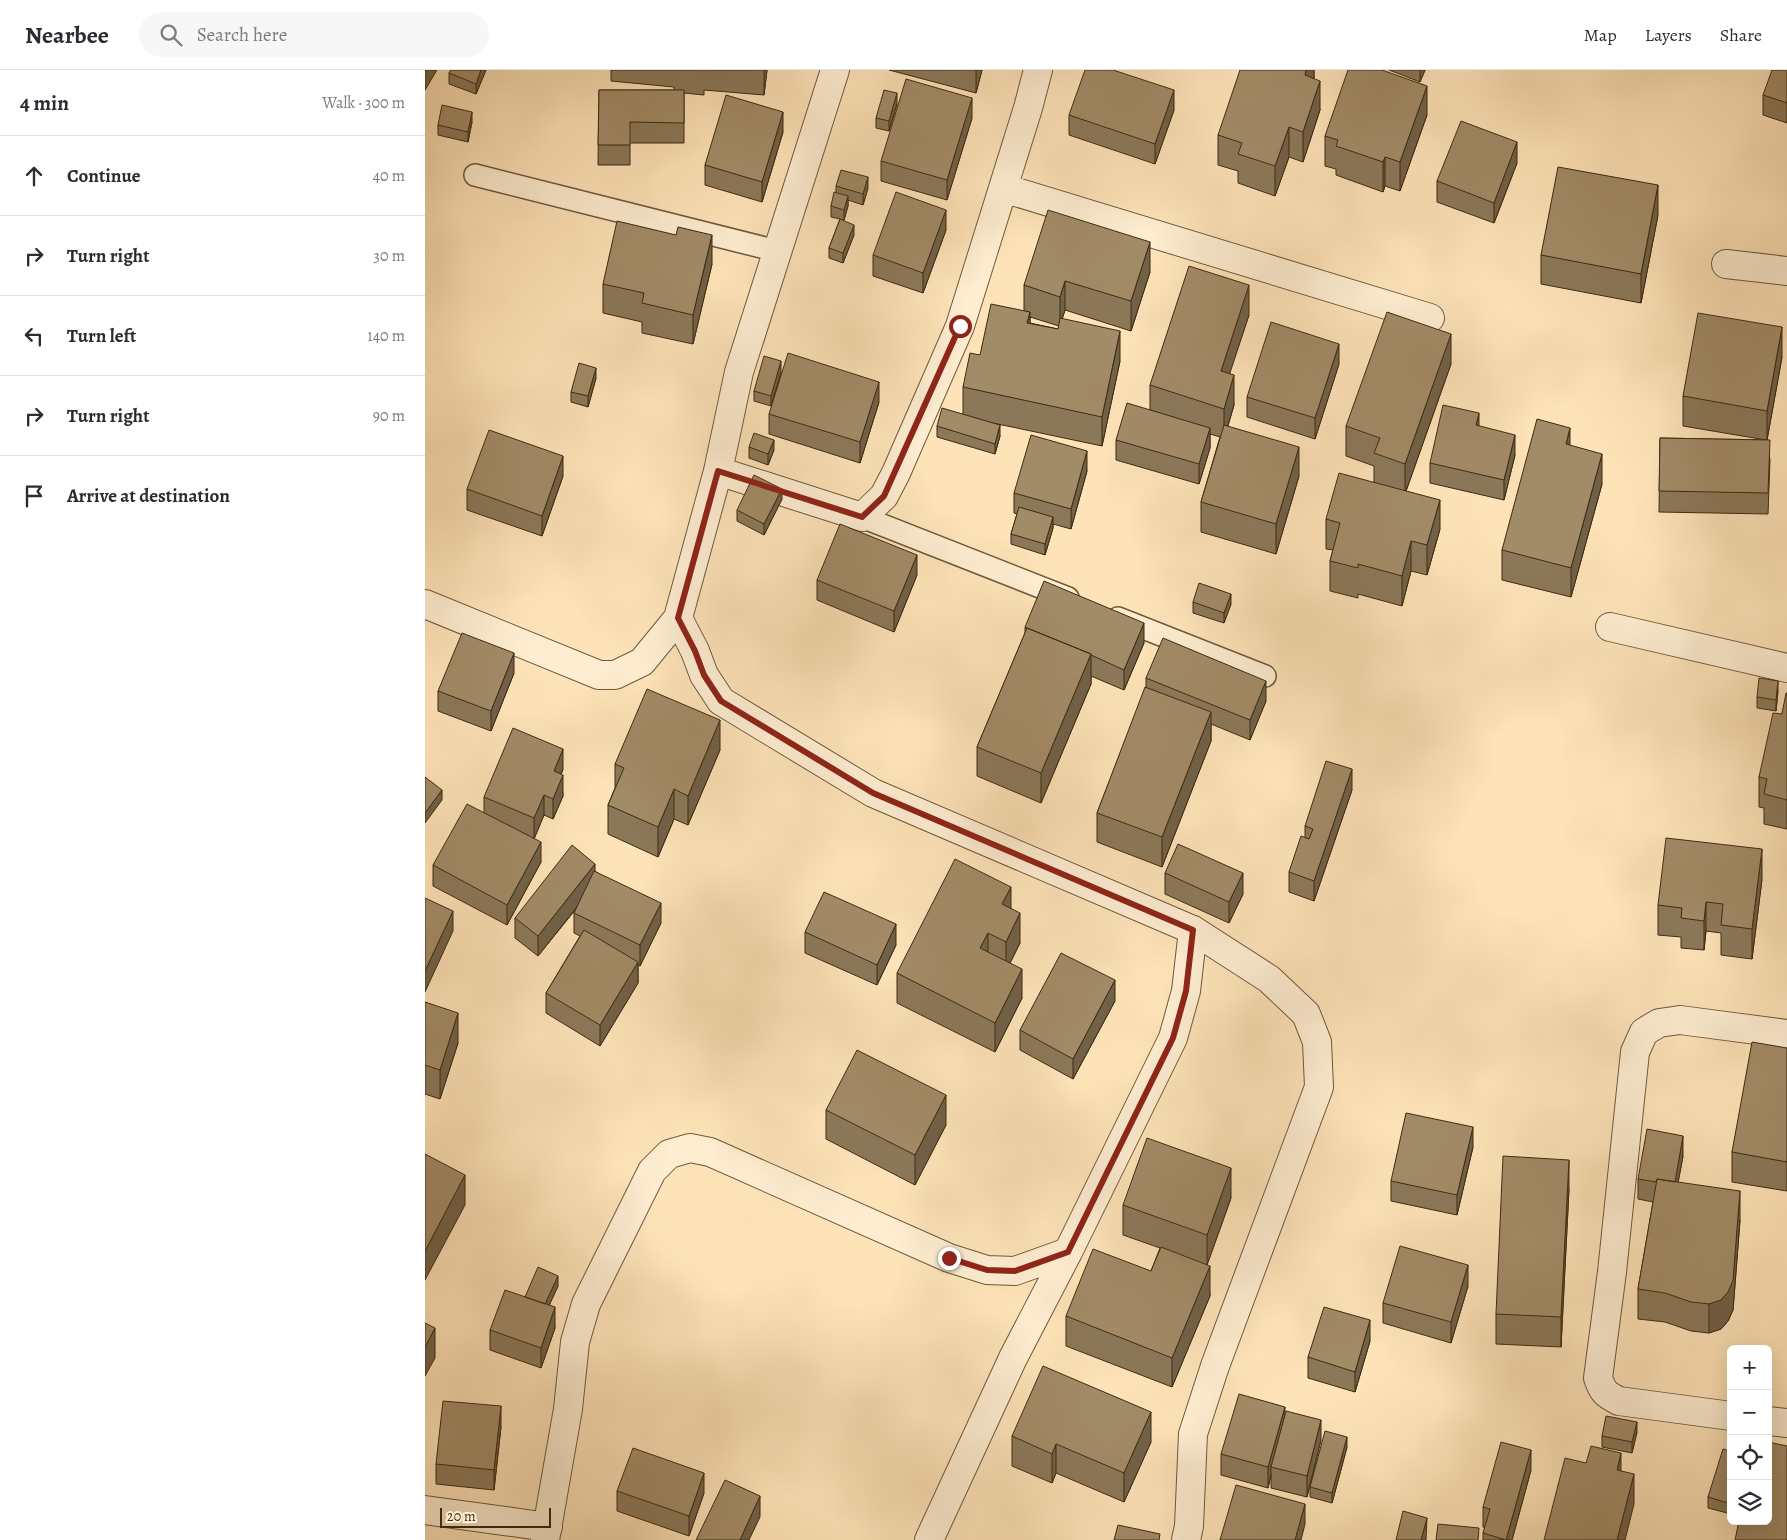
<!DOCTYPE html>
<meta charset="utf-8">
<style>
:root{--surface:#fff;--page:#f7f7f7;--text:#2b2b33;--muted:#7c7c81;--line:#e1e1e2}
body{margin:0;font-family:Alegreya,serif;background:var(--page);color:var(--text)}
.controls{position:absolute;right:15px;bottom:15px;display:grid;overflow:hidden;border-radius:8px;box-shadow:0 5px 20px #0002}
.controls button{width:45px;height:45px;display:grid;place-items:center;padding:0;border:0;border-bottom:1px solid var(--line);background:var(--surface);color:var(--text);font:25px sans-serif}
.scale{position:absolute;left:15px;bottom:12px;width:111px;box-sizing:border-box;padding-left:5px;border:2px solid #3e2b10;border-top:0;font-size:14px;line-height:18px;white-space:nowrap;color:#3e2b10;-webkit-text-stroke:4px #feedd1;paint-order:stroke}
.stop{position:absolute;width:15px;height:15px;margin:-11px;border:4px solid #8f2418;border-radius:50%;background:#fff}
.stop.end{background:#8f2418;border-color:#fff;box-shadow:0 1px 5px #0008}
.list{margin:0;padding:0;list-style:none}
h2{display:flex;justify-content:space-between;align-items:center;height:65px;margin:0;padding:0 20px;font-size:21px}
h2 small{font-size:16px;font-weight:400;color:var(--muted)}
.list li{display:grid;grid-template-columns:32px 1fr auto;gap:15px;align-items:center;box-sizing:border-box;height:80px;padding:0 20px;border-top:1px solid var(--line)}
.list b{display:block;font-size:19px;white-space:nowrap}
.list em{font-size:16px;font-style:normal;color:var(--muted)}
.icon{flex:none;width:28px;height:28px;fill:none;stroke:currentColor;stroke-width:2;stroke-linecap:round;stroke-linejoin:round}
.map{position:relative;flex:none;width:1362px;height:1470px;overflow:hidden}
header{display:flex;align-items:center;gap:30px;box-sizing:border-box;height:70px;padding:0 25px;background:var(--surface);border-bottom:1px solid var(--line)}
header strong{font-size:24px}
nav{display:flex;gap:28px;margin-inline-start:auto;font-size:18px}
.search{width:350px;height:45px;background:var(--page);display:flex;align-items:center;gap:12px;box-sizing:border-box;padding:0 18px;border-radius:28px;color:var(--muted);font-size:19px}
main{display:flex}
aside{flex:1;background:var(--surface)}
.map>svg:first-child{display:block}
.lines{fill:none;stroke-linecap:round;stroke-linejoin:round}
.service-casing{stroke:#6e593a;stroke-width:24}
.minor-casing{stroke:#6e593a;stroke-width:30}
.service{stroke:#feedd1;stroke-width:21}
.minor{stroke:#feedd1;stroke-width:28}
.wall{fill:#8b7859;stroke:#3e2b10;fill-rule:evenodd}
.shaded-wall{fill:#716148;stroke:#3e2b10}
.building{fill:#a28b67;stroke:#3e2b10}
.route{stroke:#8f2418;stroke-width:6}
</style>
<header>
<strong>Nearbee</strong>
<div class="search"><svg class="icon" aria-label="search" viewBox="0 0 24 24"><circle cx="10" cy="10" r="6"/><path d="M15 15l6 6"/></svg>Search here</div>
<nav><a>Map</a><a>Layers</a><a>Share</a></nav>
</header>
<main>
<aside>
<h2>4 min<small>Walk · 300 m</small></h2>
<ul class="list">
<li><svg class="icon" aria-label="ahead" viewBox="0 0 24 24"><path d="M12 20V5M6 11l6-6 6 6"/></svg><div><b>Continue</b></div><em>40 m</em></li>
<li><svg class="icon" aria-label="right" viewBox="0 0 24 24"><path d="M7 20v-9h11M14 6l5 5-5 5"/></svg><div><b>Turn right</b></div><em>30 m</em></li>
<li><svg class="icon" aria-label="left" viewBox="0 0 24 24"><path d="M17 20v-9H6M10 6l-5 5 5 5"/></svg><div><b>Turn left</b></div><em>140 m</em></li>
<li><svg class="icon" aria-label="right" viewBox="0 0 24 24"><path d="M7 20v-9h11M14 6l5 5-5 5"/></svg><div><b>Turn right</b></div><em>90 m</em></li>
<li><svg class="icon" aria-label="arrive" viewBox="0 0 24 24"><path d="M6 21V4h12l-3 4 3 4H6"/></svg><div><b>Arrive at destination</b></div></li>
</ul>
</aside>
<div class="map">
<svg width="1362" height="1470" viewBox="0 0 1362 1470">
<rect width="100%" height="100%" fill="#fee3b8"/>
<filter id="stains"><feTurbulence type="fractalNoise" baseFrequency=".004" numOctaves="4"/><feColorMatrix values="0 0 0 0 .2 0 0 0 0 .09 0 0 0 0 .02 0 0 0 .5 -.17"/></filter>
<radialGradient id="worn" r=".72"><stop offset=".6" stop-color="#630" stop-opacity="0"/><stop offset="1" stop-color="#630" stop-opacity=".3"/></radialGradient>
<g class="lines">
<!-- service casing -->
<g class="service-casing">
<path id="service" d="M50,105L352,181
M437,447L643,528
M693,548L840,606"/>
</g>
<!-- minor casing -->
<g class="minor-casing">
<path id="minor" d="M578,118L1005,248
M1301,194L1362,201
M293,401L437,447L459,426L471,403L535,256L603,38L613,0
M0,534L174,605H190L217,592L253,548L293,401L314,302L410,0
M253,548L270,581L279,605L296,631L448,723L768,860L844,909L881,944L892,972L894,1017L790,1296L768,1364L764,1456L761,1470
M1185,557L1362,598
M1306,1346L1194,1331C1180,1324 1178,1322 1173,1308L1187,1202L1210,982L1219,962L1234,953L1255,950L1362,964
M1343,1351L1362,1353
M0,1440L123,1457
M120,1470L143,1339L150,1272L161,1234L227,1101L244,1084L265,1078L285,1082L524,1188L562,1200L590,1201L643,1182
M504,1470L588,1288L643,1182L748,968L761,921L768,860"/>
</g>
<!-- service -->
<use href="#service" class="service"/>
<!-- minor -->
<use href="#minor" class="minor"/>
</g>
<!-- wall -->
<path class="wall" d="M26,0H61L51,24L24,14V3Z
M186,0H342L339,25L279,20V25L259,23V73H205V95H173L174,20H249V17L186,11Z
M464,0H557L551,23Z
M889,0V8L895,40L878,92L864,87L850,126L813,113V101L793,95V65Z
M964,0H1000L995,12Z
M1362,0V53L1338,45V25Z
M472,34L464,61L451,58V48Z
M749,40L730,94L644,65V45Z
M1002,45L975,121L960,116L958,122L911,105V99L900,96V66Z
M547,48L522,130L456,111V91Z
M47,52L43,72L13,65V55Z
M358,62L337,132L280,115V95Z
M1092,93L1069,153L1012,132V111Z
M411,116L443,118L438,135L423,130V136L419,150H416L429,165L418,193L404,188V178L415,149L406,147V136L411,122Z
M1233,145L1216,233L1116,214V185Z
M521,160L498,223L448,206V185Z
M251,165L287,194L268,274L217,263V252L178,243V214Z
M725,202L706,261L640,240L637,249L695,291L677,376L568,353L575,366L570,384L512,367V356L538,344V317L555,285L599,241V215ZM605,247L634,256L633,259L605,253Z
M824,245L804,304L809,335L803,356L874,406L851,484L776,462V432L795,367L785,364V378L774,414L691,390V370L725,340V315Z
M1357,287L1342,370L1345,390L1343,444L1234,442L1235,368L1341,370L1258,356V326Z
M914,294L890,369L822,347V327Z
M1026,294L981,421L1015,459L1002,505L986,501L977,536L933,524V528L905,521V491L908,480L901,479V449L949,412V396L921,386V356Z
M356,302L346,336L329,331V321Z
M171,308L163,337L146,332V322Z
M454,332L435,393L344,364V344Z
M1054,356L1090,385L1079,430L1005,413V393Z
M1145,376L1177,414L1146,527L1077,510V480Z
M324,377L349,380L343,395L324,388Z
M662,401L646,459L628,454V458L620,485L586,474V464L592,444L589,443V423Z
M138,406L117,466L42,440V419Z
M357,429L339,465L312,451V440Z
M492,505L469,562L392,530V510Z
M768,532L806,534L799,553L768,543Z
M600,557L719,573L699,620L666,606V614L616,733L552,706V677L600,563Z
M89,603L66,661L13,641V621Z
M721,608L841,631L825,670L786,654V671L737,797L672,772V743L721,617Z
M1353,621L1351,641L1332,638V627Z
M1362,623V759L1339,754V738L1334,737V707L1357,644Z
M295,680L263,755L249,749L233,787L183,764V735L190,718V694Z
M138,699L136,705L138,726L128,749L119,745L109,769L116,792L82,855L8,816V795L59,742V727Z
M927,720L889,831L864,822V802L880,768V756Z
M170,801L236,853L215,896L213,895V913L175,976L121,943V923L155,866L149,863V843L151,839L113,886L90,868V848Z
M740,803L818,824L804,853L740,824Z
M1337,809L1327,889L1296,885V863L1281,861L1279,880L1256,878V867L1233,865V835Z
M586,839L595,873L585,893L597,928L570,982L472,933V903Z
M380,862L471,875L452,915L380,883Z
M690,931L648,1009L595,980V960Z
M0,932L33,973L15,1029L0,1024Z
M1362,978V1121L1307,1112V1082Z
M401,1040L521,1055L490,1115L401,1069Z
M1048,1077L1032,1145L966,1131V1111Z
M1258,1086L1253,1112L1315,1150L1308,1240L1303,1251L1296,1259L1284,1263L1266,1261L1240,1252L1213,1249V1219L1228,1132L1213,1129V1109Z
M1144,1119L1136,1277L1071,1274V1244Z
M806,1128L782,1195L785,1226L747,1317L641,1276V1246L726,1201L735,1178L698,1165V1135Z
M133,1216L124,1235L130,1258L116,1298L65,1280V1260L100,1227Z
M1043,1216L1026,1273L958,1253V1233Z
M945,1271L930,1322L883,1308V1287Z
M860,1344L896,1370L882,1427L846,1418V1405L843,1418L796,1405V1384Z
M76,1357L69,1420L11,1414V1394Z
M1212,1362L1207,1383L1177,1377V1366Z
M587,1366L726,1372L699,1432L631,1403L627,1413L587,1396Z
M922,1377L907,1433L885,1427V1417Z
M1306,1381V1444L1283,1438V1427Z
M1106,1400L1087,1470H1058V1463L1060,1458L1058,1457V1437Z
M192,1421L279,1423L264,1466L192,1441Z"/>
<!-- shaded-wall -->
<path class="shaded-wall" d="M0,0H12L0,20Z
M56,0H61L51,24V14Z
M339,0H342L339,25Z
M551,0H557L551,23Z
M881,0H889V7L880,35V5Z
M995,0H1000L995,12Z
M895,11V40L878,92V62Z
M1002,16V45L975,121V92Z
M749,20V40L730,94V74Z
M472,23V34L464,61V51Z
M547,28V48L522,130V110Z
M47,42V52L43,72V62Z
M358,42V62L337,132V112Z
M864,57V87L850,126V96Z
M1092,72V93L1069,153V133Z
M960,87V116L958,122V92Z
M443,107V118L438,135V124Z
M1233,115V145L1216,233V204Z
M423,126V136L419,150V140Z
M521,140V160L498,223V203Z
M429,155V165L418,193V183Z
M287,165V194L268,274V245Z
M725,172V202L706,261V231Z
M640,211V240L635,256V227Z
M824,215V245L796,330V301Z
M605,242V271L602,253Z
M1357,257V287L1342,370V341Z
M695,261V291L677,376V347Z
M1026,264V294L980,424V394Z
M914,274V294L890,369V348Z
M356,291V302L346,336V326Z
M171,298V308L163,337V326Z
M809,305V335L799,368V339Z
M454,312V332L435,393V372Z
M1054,343V363L1051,355Z
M575,355V366L570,384V374Z
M785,358V378L774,414V394Z
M1145,358V388L1141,374Z
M1090,365V385L1079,430V410Z
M349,370V380L343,395V384Z
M874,377V406L851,484V454Z
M662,381V401L646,459V439Z
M1177,384V414L1146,527V498Z
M138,386V406L117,466V446Z
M357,419V429L339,465V454Z
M1015,430V459L1002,505V475Z
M628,447V458L620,485V474Z
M986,471V501L977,536V506Z
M492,485V505L469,562V541Z
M806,524V534L799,553V543Z
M719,553V573L699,620V600Z
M89,583V603L66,661V641Z
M666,584V614L616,733V703Z
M841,611V631L825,670V650Z
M1353,611V621L1351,641V630Z
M786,642V671L737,797V767Z
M295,650V680L263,755V726Z
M138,679V699L129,722V701Z
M927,699V720L889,831V811Z
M138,705V726L128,749V729Z
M249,719V749L233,787V757Z
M17,720V730L0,753V743Z
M119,725V745L109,769V748Z
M116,772V792L82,855V835Z
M1337,779V809L1327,889V859Z
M170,794V814L113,886V866Z
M818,803V824L804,853V832Z
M586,817V847L577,834Z
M1281,832V861L1279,880V851Z
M236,833V853L215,896V875Z
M28,841V861L0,922V901Z
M595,843V873L581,901V872Z
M471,854V875L452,915V895Z
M563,863V893L555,878Z
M213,892V913L175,976V955Z
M597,899V928L570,982V953Z
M690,910V931L648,1009V989Z
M33,943V973L15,1029V1000Z
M521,1025V1055L490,1115V1085Z
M1048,1057V1077L1032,1145V1125Z
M1258,1066V1086L1249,1135V1115Z
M1144,1090V1119L1136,1277V1247Z
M806,1098V1128L782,1195V1165Z
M40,1105V1135L0,1210V1181Z
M1315,1121V1150L1308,1240L1303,1251L1296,1259L1284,1263V1234Z
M1043,1195V1216L1026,1273V1252Z
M785,1196V1226L747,1317V1288Z
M133,1206V1216L119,1247V1236Z
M130,1237V1258L116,1298V1278Z
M945,1250V1271L930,1322V1302Z
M10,1258V1288L0,1306V1277Z
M76,1336V1357L69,1420V1400Z
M860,1337V1357L846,1397V1405L843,1418V1397Z
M726,1342V1372L699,1432V1403Z
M896,1350V1370L882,1427V1406Z
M1212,1352V1362L1207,1383V1372Z
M922,1367V1377L907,1433V1423Z
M631,1374V1403L627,1413V1384Z
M1106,1380V1400L1087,1470H1081Z
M1196,1383V1412L1192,1400Z
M279,1403V1423L264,1466V1446Z
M1209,1404V1434L1200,1470H1192Z
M335,1426V1447L324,1470H315Z
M880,1434V1454L876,1470H870Z
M1002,1448L1001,1470H996Z"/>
<!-- building -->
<path class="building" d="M26,0H56L51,14L24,3Z
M660,0H688L749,20L730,74L644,45Z
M815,0H881L880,5L895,11L878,62L864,57L850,96L813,84L817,73L793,65Z
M923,0H957L1002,16L975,92L960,87L958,92L911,76L913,70L900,66Z
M1347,0H1362V33L1338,25Z
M481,9L547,28L522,110L456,91Z
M174,20H259V53L205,52V75H173Z
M459,20L472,23L464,51L451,48Z
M301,25L358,42L337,112L280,95Z
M17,35L47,42L43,62L13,55Z
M1036,51L1092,72L1069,133L1012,111Z
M1133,97L1233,115L1216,204L1116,185Z
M416,100L443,107L438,124L411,116Z
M409,122L423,126L419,140L406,136Z
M471,122L521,140L498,203L448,185Z
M623,140L725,172L706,231L640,211L635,227L599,215Z
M415,149L429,155L418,183L404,178Z
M192,151L251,165L253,157L287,165L268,245L217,233L219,223L178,214Z
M764,196L824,215L796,301L809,305L799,339L725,315Z
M566,234L605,242L602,253L633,259L635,248L695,261L677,347L538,317L545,283L555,285Z
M962,242L1026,264L980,394L949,383L955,368L921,356Z
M1273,243L1357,257L1342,341L1258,326Z
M846,252L914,274L890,348L822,327Z
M363,283L454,312L435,372L344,344Z
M339,286L356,291L346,326L329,321Z
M154,293L171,298L163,326L146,322Z
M702,333L785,358L774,394L691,370Z
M1018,335L1054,343L1051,355L1090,365L1079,410L1005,393Z
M517,338L575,355L570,374L512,356Z
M1112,349L1145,358L1141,374L1177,384L1146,498L1077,480Z
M799,355L874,377L851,454L776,432Z
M64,360L138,386L117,446L42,419Z
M329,363L349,370L343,384L324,377Z
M606,365L662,381L646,439L589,423Z
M1235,368L1345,370L1343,423L1234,421Z
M914,403L1015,430L1002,475L986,471L977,506L933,494V498L905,491L915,453L901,449Z
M329,405L357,419L339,454L312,440Z
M594,437L628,447L620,474L586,464Z
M415,454L492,485L469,541L392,510Z
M619,511L719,553L699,600L666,585V584L602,558L600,557Z
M774,513L806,524L799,543L768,532Z
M602,558L666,584L616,703L552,677Z
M37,563L89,583L66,641L13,621Z
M738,568L841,611L825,650L721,608Z
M1334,608L1353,611L1351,630L1332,627Z
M720,617L786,642L737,767L672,743Z
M222,619L295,650L263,726L249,719L233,757L183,735L199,698L190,694Z
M1361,623H1362V730L1339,724L1342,709L1334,707L1348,643L1357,644Z
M88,658L138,679L129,701L138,705L128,729L119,725L109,748L59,727Z
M901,691L927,699L889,811L864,802L876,766L884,769L888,759L880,756Z
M0,707L17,720L0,743Z
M42,734L116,772L82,835L8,795Z
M1241,768L1337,779L1327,859L1296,855L1298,834L1281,832L1279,851L1256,848L1257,838L1233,835Z
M753,774L818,803L804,832L740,803Z
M147,775L170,794L113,866L90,848Z
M530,789L586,817L577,834L595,843L581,872L563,863L555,878L597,899L570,953L472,903Z
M169,801L236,833L215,875L149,843Z
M399,822L471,854L452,895L380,862Z
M0,828L28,841L0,901Z
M159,860L213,892L175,955L121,923Z
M636,883L690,910L648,989L595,960Z
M0,932L33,943L15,1000L0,995Z
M1327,972L1362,978V1092L1307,1082Z
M432,980L521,1025L490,1085L401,1040Z
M981,1043L1048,1057L1032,1125L966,1111Z
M1222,1059L1258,1066L1250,1112L1232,1109L1231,1112L1213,1109Z
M722,1068L806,1098L782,1165L698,1135Z
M0,1084L40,1105L0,1181Z
M1078,1086L1144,1090L1136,1247L1071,1244Z
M1232,1109L1315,1121L1308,1210L1303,1222L1296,1230L1284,1234L1276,1233L1266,1232L1240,1223L1213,1219Z
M975,1176L1043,1195L1026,1252L958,1233Z
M736,1177L785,1196L747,1288L641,1246L668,1179L726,1201Z
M113,1197L133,1206L120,1234L100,1227Z
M80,1220L130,1237L116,1278L65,1260Z
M899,1237L945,1250L930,1302L883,1287Z
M0,1253L10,1258L0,1277Z
M618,1296L726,1342L699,1403L631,1374L627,1384L587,1366Z
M814,1324L860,1337L843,1397L796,1384Z
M18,1331L76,1336L69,1400L11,1394Z
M861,1341L896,1350L882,1406L846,1397Z
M1181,1346L1212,1352L1207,1372L1177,1366Z
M900,1361L922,1367L907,1423L885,1417Z
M1076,1372L1106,1380L1081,1470L1058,1463L1065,1439L1058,1437Z
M1343,1372L1362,1376V1470H1310L1314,1451H1343Z
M1166,1376L1196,1383L1192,1400L1209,1404L1192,1470H1119L1140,1388L1161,1393Z
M208,1378L279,1403L264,1446L192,1421Z
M1298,1379L1306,1381V1434L1283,1427Z
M300,1410L335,1426L315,1470H271Z
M811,1415L880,1434L870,1470H795Z
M978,1441L1002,1448L996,1470H971Z
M1013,1454L1054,1458L1053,1470H1011Z
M693,1455L735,1464L734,1470H689Z"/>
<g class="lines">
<!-- route -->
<path class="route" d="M524,1188L562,1200L590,1201L643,1182L748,968L761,921L768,860L448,723L296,631L279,605L270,581L253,548L293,401L437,447L459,426L535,256"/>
</g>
<rect width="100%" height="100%" filter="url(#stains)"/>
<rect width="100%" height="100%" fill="url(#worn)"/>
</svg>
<div class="controls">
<button>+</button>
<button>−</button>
<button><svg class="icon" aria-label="locate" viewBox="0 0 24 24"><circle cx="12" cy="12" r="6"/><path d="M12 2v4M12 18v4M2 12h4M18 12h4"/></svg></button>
<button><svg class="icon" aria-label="layers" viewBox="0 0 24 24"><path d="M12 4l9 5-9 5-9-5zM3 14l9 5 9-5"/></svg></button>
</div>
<div class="scale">20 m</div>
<div class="stop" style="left:535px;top:256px"></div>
<div class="stop end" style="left:524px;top:1188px"></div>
</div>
</main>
